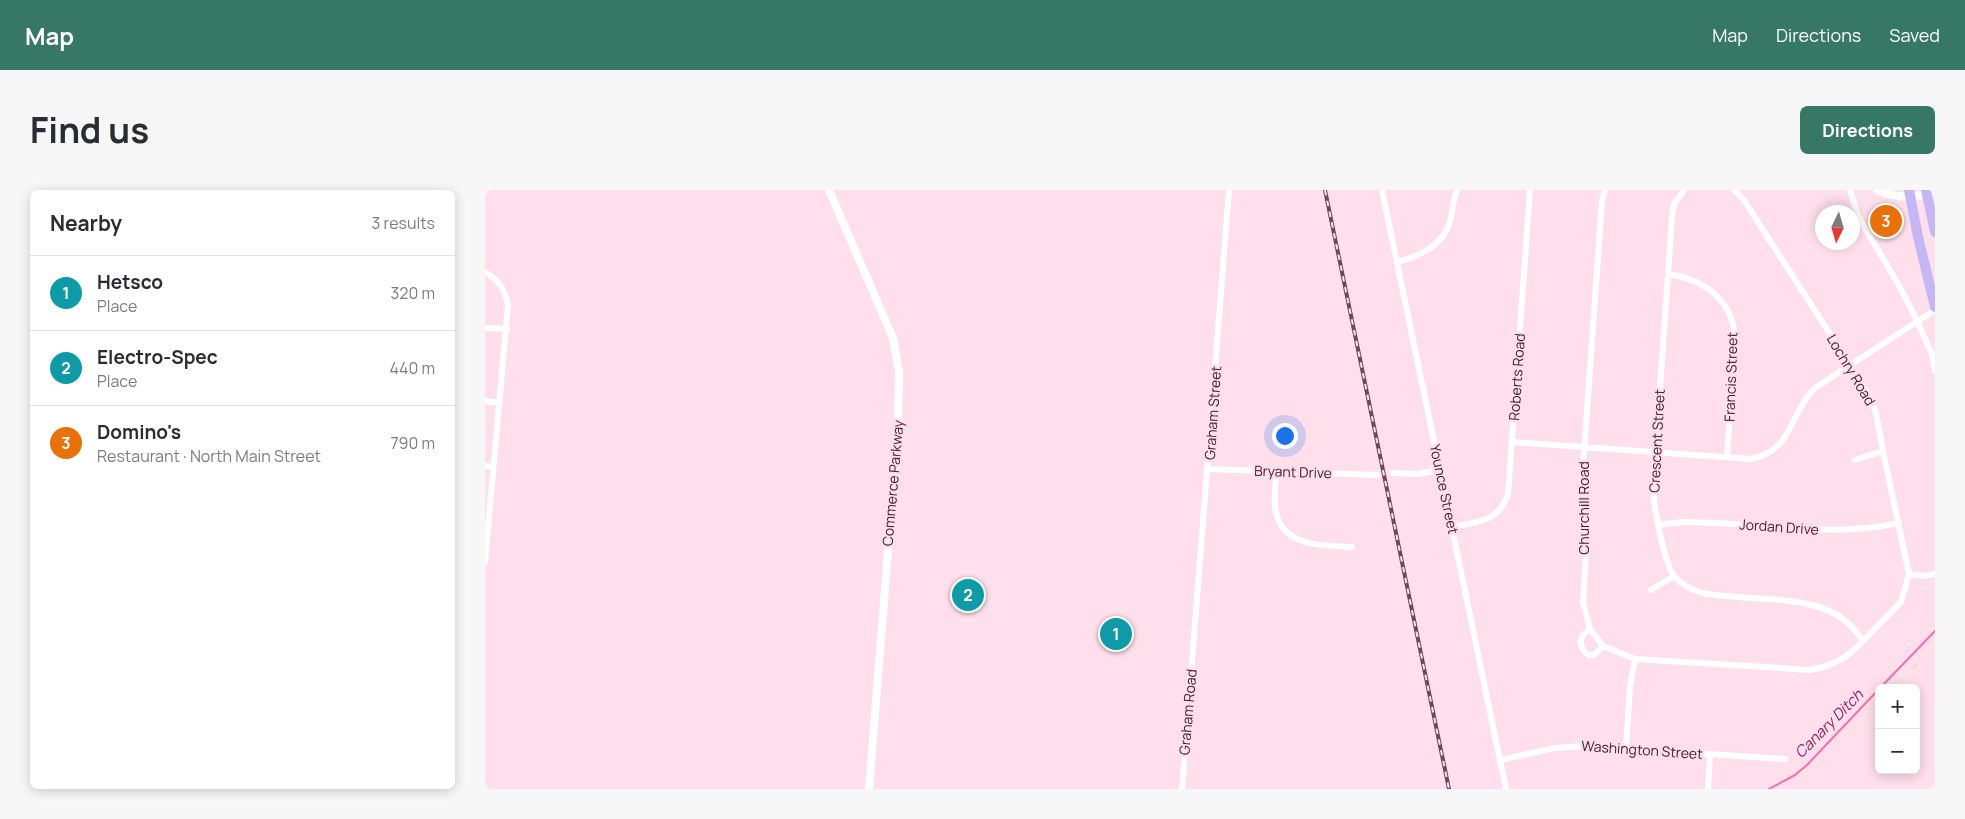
<!DOCTYPE html>
<meta charset="utf-8">
<style>
:root{--surface:#fff;--page:#f7f7f7;--text:#2b2b33;--muted:#7c7c81;--line:#e1e1e2;--accent:#377766}
body{margin:0;font-family:Manrope,sans-serif;background:var(--page);color:var(--text)}
.controls{position:absolute;right:15px;bottom:15px;display:grid;overflow:hidden;border-radius:8px;box-shadow:0 2px 12px #0003}
.controls button{width:45px;height:45px;display:grid;place-items:center;padding:0;border:0;border-bottom:1px solid var(--line);background:var(--surface);color:var(--text);font:25px sans-serif}
.compass{position:absolute;left:1330px;top:15px;width:45px;height:45px;border-radius:50%;background:var(--surface);box-shadow:0 2px 12px #0003;rotate:185deg}
.you{position:absolute;left:799px;top:245px;width:18px;height:18px;margin:-12px;border:4px solid #fff;border-radius:50%;background:#1a73e8;box-shadow:0 0 0 8px #1a73e833}
.badge{display:grid;place-items:center;width:32px;height:32px;border-radius:50%;background:var(--accent);color:#fff;font-size:16px;font-weight:700}
.pin{position:absolute;translate:-50% -50%;border:2px solid #fff;box-shadow:0 1px 5px #0006}
.list{margin:0;padding:0;list-style:none}
h2{display:flex;justify-content:space-between;align-items:center;height:65px;margin:0;padding:0 20px;font-size:21px}
h2 small{font-size:16px;font-weight:400;color:var(--muted)}
.list li{display:grid;grid-template-columns:32px 1fr auto;gap:15px;align-items:center;box-sizing:border-box;height:75px;padding:0 20px;border-top:1px solid var(--line)}
.list b{display:block;font-size:19px;white-space:nowrap}
.list p{margin:0;font-size:16px;white-space:nowrap;color:var(--muted)}
.list em{font-size:16px;font-style:normal;color:var(--muted)}
.map{position:relative;flex:none;width:1450px;height:599px;overflow:hidden;border-radius:8px}
header{display:flex;align-items:center;gap:30px;box-sizing:border-box;height:70px;padding:0 25px;background:var(--accent);color:#fff}
header strong{font-size:24px}
nav{display:flex;gap:28px;margin-inline-start:auto;font-size:18px}
.intro{display:flex;align-items:center;justify-content:space-between;box-sizing:border-box;height:120px;padding:0 30px}
h1{margin:0;font-size:35px}
.button{padding:12px 22px;border-radius:8px;background:var(--accent);color:#fff;font-size:18px;font-weight:700}
main{display:flex;gap:30px;padding:0 30px}
aside{flex:1;background:var(--surface);border-radius:8px;box-shadow:0 2px 12px #0003}
.map>svg:first-child{display:block}
.lines{fill:none;stroke-linecap:round;stroke-linejoin:round}
.stream{stroke:#f071ac;stroke-width:2}
.minor{stroke:#fff;stroke-width:6}
.tertiary{stroke:#fff;stroke-width:8}
.primary{stroke:#c5b6f6;stroke-width:10}
.rail-casing{stroke:#684b57;stroke-width:4}
.rail{stroke:#fedfeb;stroke-width:2;stroke-dasharray:5.5;stroke-linecap:butt}
.labels{text-anchor:middle;stroke-width:5;stroke-linejoin:round;paint-order:stroke}
.street-label{font-size:14px;fill:#3e222e;stroke:#fedfeb}
.water-label{font-size:15px;font-style:italic;fill:#8f1d5a;stroke:#fedfeb}
</style>
<header>
<strong>Map</strong>
<nav><a>Map</a><a>Directions</a><a>Saved</a></nav>
</header>
<div class="intro"><h1>Find us</h1><a class="button">Directions</a></div>
<main>
<aside>
<h2>Nearby<small>3 results</small></h2>
<ul class="list">
<li><span class="badge" style="background:#0f9aa8">1</span><div><b>Hetsco</b><p>Place</p></div><em>320 m</em></li>
<li><span class="badge" style="background:#0f9aa8">2</span><div><b>Electro-Spec</b><p>Place</p></div><em>440 m</em></li>
<li><span class="badge" style="background:#e8710a">3</span><div><b>Domino's</b><p>Restaurant · North Main Street</p></div><em>790 m</em></li>
</ul>
</aside>
<div class="map">
<svg width="1450" height="599" viewBox="0 0 1450 599">
<rect width="100%" height="100%" fill="#fedfeb"/>
<g class="lines">
<!-- stream -->
<path class="stream" d="M1395,498L1450,441
M1284,599L1310,585L1322,575L1394,499"/>
<!-- minor -->
<path class="minor" d="M897,0L1021,599
M1120,0L1117,11L1097,290L1102,346L1098,412L1105,439L1118,456L1150,469L1325,480C1342,477 1357,471 1370,459L1416,412L1424,384L1398,261L1391,223L1383,203L1273,32L1259,10L1249,0
M1199,0L1189,14L1187,27L1168,299C1169,317 1179,374 1190,387C1208,406 1230,405 1253,407C1288,410 1335,408 1363,433C1369,438 1373,445 1378,450
M1365,0L1373,26L1416,99L1432,131L1447,164L1450,181
M912,72C936,66 961,54 966,27C968,18 968,9 972,0
M0,82C14,91 20,99 23,115L0,372
M1183,84C1218,89 1247,109 1250,146C1251,161 1248,176 1247,191C1245,217 1244,242 1242,267
M0,138L22,139
M0,211L15,213
M1027,252L1266,269C1309,260 1303,225 1330,198L1450,120
M1370,270L1398,261
M0,276L8,277
M724,279L892,285
M791,281C791,293 789,305 790,316C794,358 837,355 867,357
M908,283L933,284L955,280
M1173,335C1199,330 1224,333 1250,334C1307,338 1357,345 1414,333
M967,337C992,332 1014,332 1023,304L1045,0
M1424,384L1438,386L1450,384
M1166,400L1189,386
M1105,439L1098,445L1095,452L1098,460L1103,465H1109L1118,456
M1141,558L1145,496L1150,469
M1016,570L1070,558L1099,556L1300,569
M697,599L744,0
M1223,599L1225,565"/>
<!-- tertiary -->
<path class="tertiary" d="M344,0L408,148L414,182L413,236L384,599
M1392,0C1415,9 1427,8 1450,2"/>
<!-- primary -->
<path class="primary" d="M1424,0L1433,47L1450,117
M1441,0L1450,42"/>
<!-- rail casing -->
<g class="rail-casing">
<path id="rail" d="M840,0L964,599"/>
</g>
<!-- rail -->
<use href="#rail" class="rail"/>
</g>
<g class="labels">
<!-- street labels -->
<g class="street-label">
<text transform="translate(1366 180) rotate(59)" y="5">Lochry Road</text>
<text transform="translate(1032 187) rotate(-86)" y="5">Roberts Road</text>
<text transform="translate(1246 187) rotate(-88)" y="5">Francis Street</text>
<text transform="translate(728 223) rotate(-86)" y="5">Graham Street</text>
<text transform="translate(1172 251) rotate(-87)" y="5">Crescent Street</text>
<text transform="translate(808 282) rotate(2)" y="5">Bryant Drive</text>
<text transform="translate(408 293) rotate(-85)" y="5">Commerce Parkway</text>
<text transform="translate(959 299) rotate(78)" y="5">Younce Street</text>
<text transform="translate(1099 318) rotate(-90)" y="5">Churchill Road</text>
<text transform="translate(1294 337) rotate(4)" y="5">Jordan Drive</text>
<text transform="translate(703 522) rotate(-85)" y="5">Graham Road</text>
<text transform="translate(1157 560) rotate(4)" y="5">Washington Street</text>
</g>
<!-- water labels -->
<g class="water-label">
<text transform="translate(1344 534) rotate(-45)" y="5">Canary Ditch</text>
</g>
</g>
</svg>
<div class="controls">
<button>+</button>
<button>−</button>
</div>
<svg class="compass" viewBox="-18 -18 36 36"><path d="M0-13l5 13h-10z" fill="#e53935"/><path d="M0 13l5-13h-10z" fill="#7c7c81"/></svg>
<div class="you"></div>
<div class="pin badge" style="left:631px;top:444px;background:#0f9aa8">1</div>
<div class="pin badge" style="left:483px;top:405px;background:#0f9aa8">2</div>
<div class="pin badge" style="left:1401px;top:31px;background:#e8710a">3</div>
</div>
</main>
